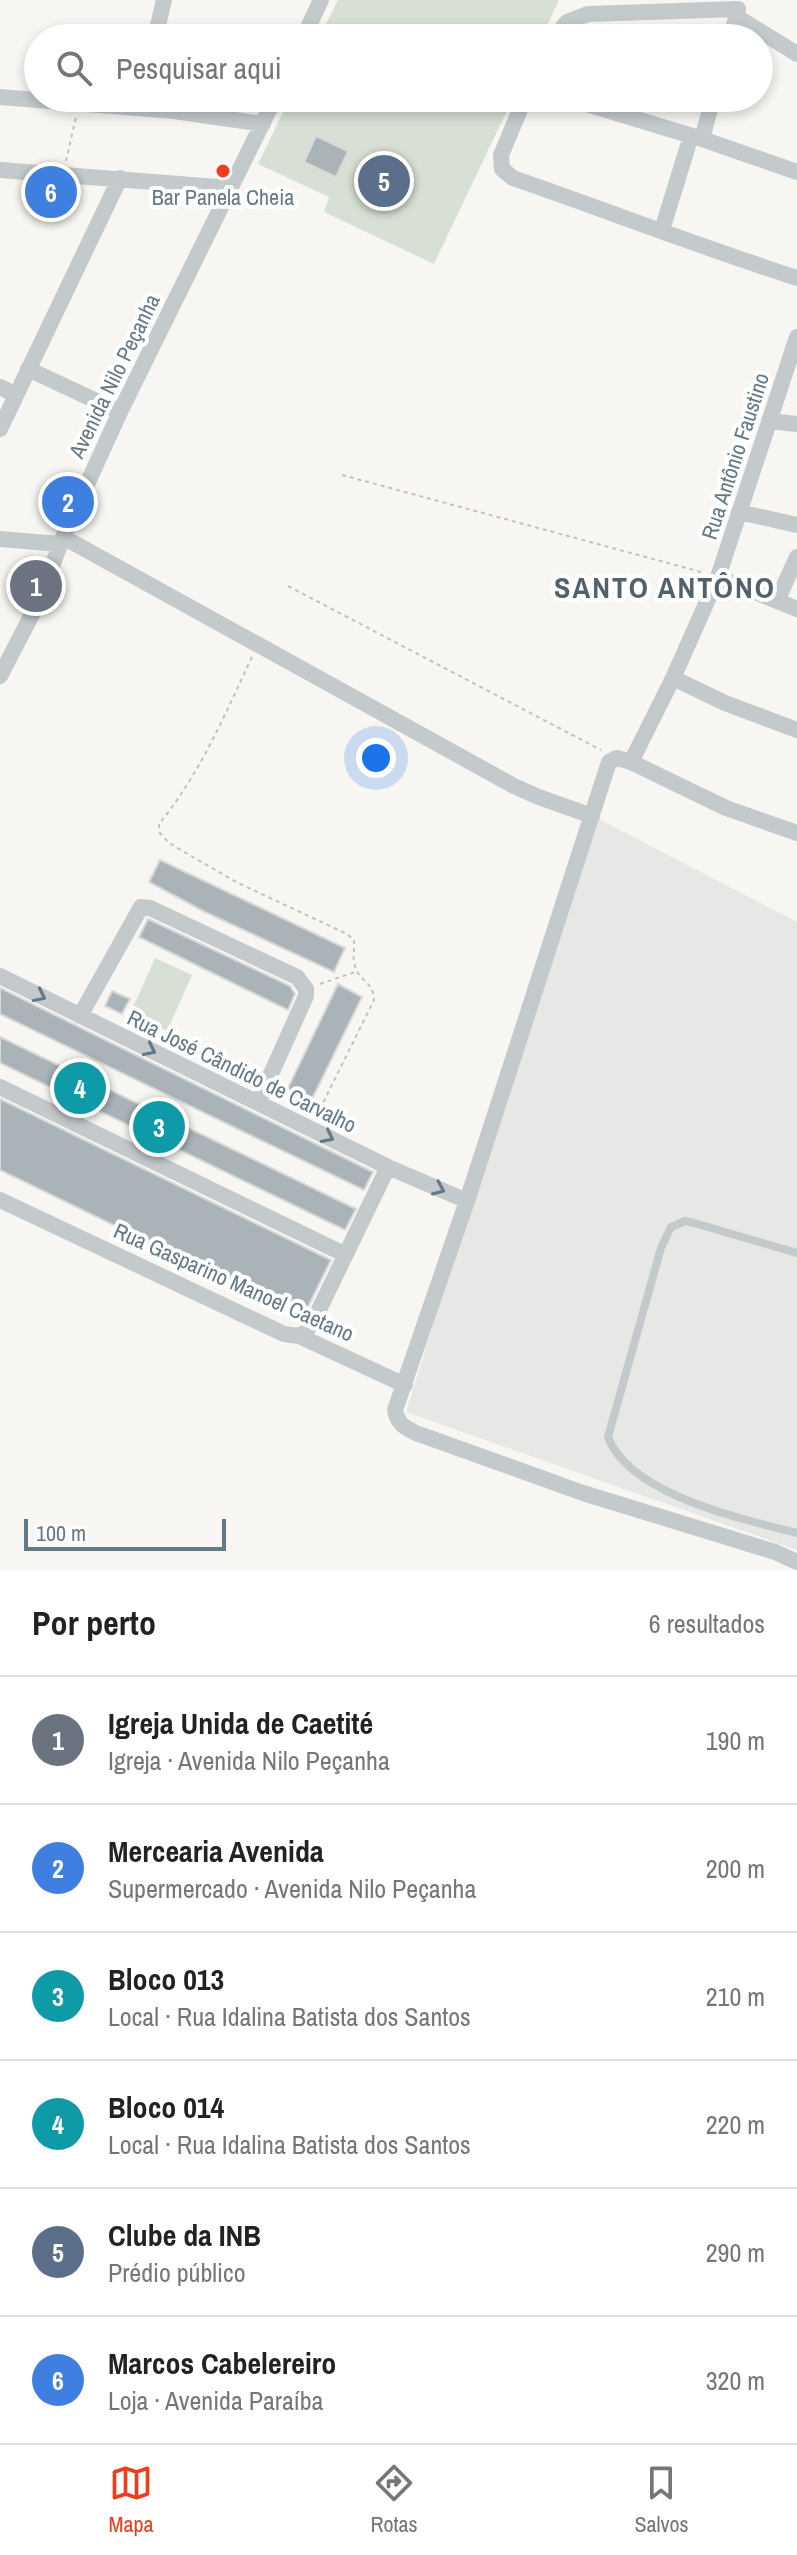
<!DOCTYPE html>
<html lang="pt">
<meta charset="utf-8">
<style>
:root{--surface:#fff;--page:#f2f2f2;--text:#222;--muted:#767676;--line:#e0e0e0;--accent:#ef3d1a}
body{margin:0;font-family:"Archivo Narrow",sans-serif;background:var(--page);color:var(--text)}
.scale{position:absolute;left:24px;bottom:20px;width:202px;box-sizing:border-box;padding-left:8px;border:4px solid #637986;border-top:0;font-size:22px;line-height:28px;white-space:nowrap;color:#637986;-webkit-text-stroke:6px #fff;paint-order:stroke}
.you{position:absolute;left:376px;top:758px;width:28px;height:28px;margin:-20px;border:6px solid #fff;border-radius:50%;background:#1a73e8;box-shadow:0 0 0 12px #1a73e833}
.badge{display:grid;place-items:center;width:52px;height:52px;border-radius:50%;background:var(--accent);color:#fff;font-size:26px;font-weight:700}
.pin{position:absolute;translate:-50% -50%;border:4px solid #fff;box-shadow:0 2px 8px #0006}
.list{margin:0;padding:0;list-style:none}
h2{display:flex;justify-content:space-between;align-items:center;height:104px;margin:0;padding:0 32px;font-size:34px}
h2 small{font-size:26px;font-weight:400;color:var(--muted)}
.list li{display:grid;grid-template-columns:52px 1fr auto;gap:24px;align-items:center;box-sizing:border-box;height:128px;padding:0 32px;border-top:2px solid var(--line)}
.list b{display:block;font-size:30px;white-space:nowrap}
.list p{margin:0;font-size:26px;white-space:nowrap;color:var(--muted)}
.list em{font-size:26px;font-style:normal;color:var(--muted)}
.icon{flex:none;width:44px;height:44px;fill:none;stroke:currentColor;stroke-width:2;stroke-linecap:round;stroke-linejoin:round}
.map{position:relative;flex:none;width:797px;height:1571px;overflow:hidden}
.search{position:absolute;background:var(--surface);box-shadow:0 4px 12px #0003;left:24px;right:24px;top:24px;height:88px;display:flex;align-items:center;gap:20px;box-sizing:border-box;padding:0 28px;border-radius:44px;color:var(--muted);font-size:30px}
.sheet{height:872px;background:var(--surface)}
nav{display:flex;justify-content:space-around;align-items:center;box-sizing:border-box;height:112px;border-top:2px solid var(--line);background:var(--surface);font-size:22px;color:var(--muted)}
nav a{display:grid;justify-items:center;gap:4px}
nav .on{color:var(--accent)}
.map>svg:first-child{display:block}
.built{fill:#e7e8e6}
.green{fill:#d8dfd4}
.building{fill:#aab4b8;stroke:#d8d8d6;stroke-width:2}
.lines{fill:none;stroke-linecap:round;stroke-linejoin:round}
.path{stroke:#bfc2c4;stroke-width:2;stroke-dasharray:4 4;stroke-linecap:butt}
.lane{stroke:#c4c9cb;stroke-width:8}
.street{stroke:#c4c9cb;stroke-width:16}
.oneway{stroke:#637986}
.poi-dot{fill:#ef3d1a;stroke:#fff;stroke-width:3}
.labels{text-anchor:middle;stroke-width:8;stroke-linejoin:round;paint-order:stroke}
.poi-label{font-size:22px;fill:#637986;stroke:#fff}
.street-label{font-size:22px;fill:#637986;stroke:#fff}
.district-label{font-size:30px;font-weight:bold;letter-spacing:2px;fill:#52616b;stroke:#fff}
</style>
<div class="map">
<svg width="797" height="1571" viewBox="0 0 797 1571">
<rect width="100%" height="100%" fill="#f7f6f3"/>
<!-- built -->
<path class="built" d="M591,815L797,922V1550L406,1412Z"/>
<!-- green -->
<path class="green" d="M338,0H559L541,38H319Z
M290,98H513L434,264L324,212L329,197L258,164Z
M155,958L192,975L167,1031L130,1014Z"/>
<!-- building -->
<path class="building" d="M316,136L348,151L336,177L304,162Z
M160,860L345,948L334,972L205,912L149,882Z
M148,919L290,986L295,994L288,1010L139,937Z
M338,984L362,997L311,1101L287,1090Z
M0,988L373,1172L364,1190L0,1014Z
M112,991L130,999L122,1014L105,1006Z
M0,1037L356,1209L345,1230L0,1063Z
M0,1099L331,1260L303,1317L0,1170Z"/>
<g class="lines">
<!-- path -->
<path class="path" d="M66,161L76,117
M342,475L705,573
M288,586L601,750
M252,657C225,714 200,774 159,824V832L169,843L236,882L347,934L354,940C355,948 352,958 355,966C359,982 373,980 374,1000L318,1113
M320,984L355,972"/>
<!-- lane -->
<path class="lane" d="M797,1253L694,1223L685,1221L671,1227L661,1248L608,1437C630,1495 742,1519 797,1533"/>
<!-- street -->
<path class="street" d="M737,17L797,54
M155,38L164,0
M303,38L321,0
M554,38L567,22L588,14L738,9
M731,38L738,9
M0,97L174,111L263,124
M525,98L501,155L502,169L513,178C608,211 701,247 797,278
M567,98L702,139L797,172
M702,139L713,98
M0,170L230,188
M662,230L691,136
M28,369L120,412
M0,387L16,395
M769,421L797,424
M0,429L120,178
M739,512L797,525
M63,537L514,786L536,796L592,816
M0,539L60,544
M718,577L797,609
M777,601L797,557
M0,676L39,601L63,537L120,412L275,98
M673,678L725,703L797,730
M631,762L673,678L718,577L797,337
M797,833L726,808L631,762L617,758L609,762L467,1201L395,1410C397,1423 405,1428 416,1433L583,1493L775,1552L797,1562
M0,976L388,1167L467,1201
M80,1016L141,907L150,908L297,977L306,989V996L258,1103
M0,1087L344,1254
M0,1200L284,1334L299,1336L405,1385
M299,1336L305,1333L314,1320L388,1167"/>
</g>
<!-- one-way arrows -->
<defs><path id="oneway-chevron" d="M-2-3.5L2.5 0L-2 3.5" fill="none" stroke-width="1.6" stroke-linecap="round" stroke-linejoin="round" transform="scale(2)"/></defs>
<g class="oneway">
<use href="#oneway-chevron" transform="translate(40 996) rotate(26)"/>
<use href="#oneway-chevron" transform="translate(150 1050) rotate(26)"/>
<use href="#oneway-chevron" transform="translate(328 1137) rotate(27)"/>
<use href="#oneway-chevron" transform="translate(439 1189) rotate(23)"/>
</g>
<!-- markers -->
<circle class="poi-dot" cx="223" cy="171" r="8"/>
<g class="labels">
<!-- poi labels -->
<g class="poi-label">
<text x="223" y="205">Bar Panela Cheia</text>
</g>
<!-- street labels -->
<g class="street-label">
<text transform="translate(114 376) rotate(-64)" y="8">Avenida Nilo Peçanha</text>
<text transform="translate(735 456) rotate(-72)" y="8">Rua Antônio Faustino</text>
<text transform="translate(242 1071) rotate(26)" y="8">Rua José Cândido de Carvalho</text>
<text transform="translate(234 1282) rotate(24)" y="8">Rua Gasparino Manoel Caetano</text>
</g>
<!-- district labels -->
<g class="district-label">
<text x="665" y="598">SANTO ANTÔNO</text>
</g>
</g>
</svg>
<div class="scale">100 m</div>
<div class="you"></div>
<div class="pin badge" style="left:36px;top:586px;background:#6b7280">1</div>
<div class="pin badge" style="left:68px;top:502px;background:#3f7fe0">2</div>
<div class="pin badge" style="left:159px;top:1127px;background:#0f9aa8">3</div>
<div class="pin badge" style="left:80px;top:1088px;background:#0f9aa8">4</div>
<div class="pin badge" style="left:384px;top:181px;background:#5c6f8a">5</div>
<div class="pin badge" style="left:51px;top:192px;background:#3f7fe0">6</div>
<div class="search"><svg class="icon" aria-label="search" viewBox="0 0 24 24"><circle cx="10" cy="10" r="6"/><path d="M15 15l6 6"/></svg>Pesquisar aqui</div>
</div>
<section class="sheet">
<h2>Por perto<small>6 resultados</small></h2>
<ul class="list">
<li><span class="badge" style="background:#6b7280">1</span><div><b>Igreja Unida de Caetité</b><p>Igreja · Avenida Nilo Peçanha</p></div><em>190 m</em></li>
<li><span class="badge" style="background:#3f7fe0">2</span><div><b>Mercearia Avenida</b><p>Supermercado · Avenida Nilo Peçanha</p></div><em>200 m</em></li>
<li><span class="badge" style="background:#0f9aa8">3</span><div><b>Bloco 013</b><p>Local · Rua Idalina Batista dos Santos</p></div><em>210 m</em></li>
<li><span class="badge" style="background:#0f9aa8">4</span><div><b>Bloco 014</b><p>Local · Rua Idalina Batista dos Santos</p></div><em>220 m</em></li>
<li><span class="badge" style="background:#5c6f8a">5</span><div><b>Clube da INB</b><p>Prédio público</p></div><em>290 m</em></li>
<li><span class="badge" style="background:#3f7fe0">6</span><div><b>Marcos Cabelereiro</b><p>Loja · Avenida Paraíba</p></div><em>320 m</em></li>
</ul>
</section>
<nav>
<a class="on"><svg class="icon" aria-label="map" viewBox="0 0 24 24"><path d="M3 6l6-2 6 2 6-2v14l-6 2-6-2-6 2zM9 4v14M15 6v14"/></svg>Mapa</a>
<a><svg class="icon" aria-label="directions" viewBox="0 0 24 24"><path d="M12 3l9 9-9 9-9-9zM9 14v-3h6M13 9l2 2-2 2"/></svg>Rotas</a>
<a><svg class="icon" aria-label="saved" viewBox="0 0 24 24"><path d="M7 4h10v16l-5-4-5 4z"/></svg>Salvos</a>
</nav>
